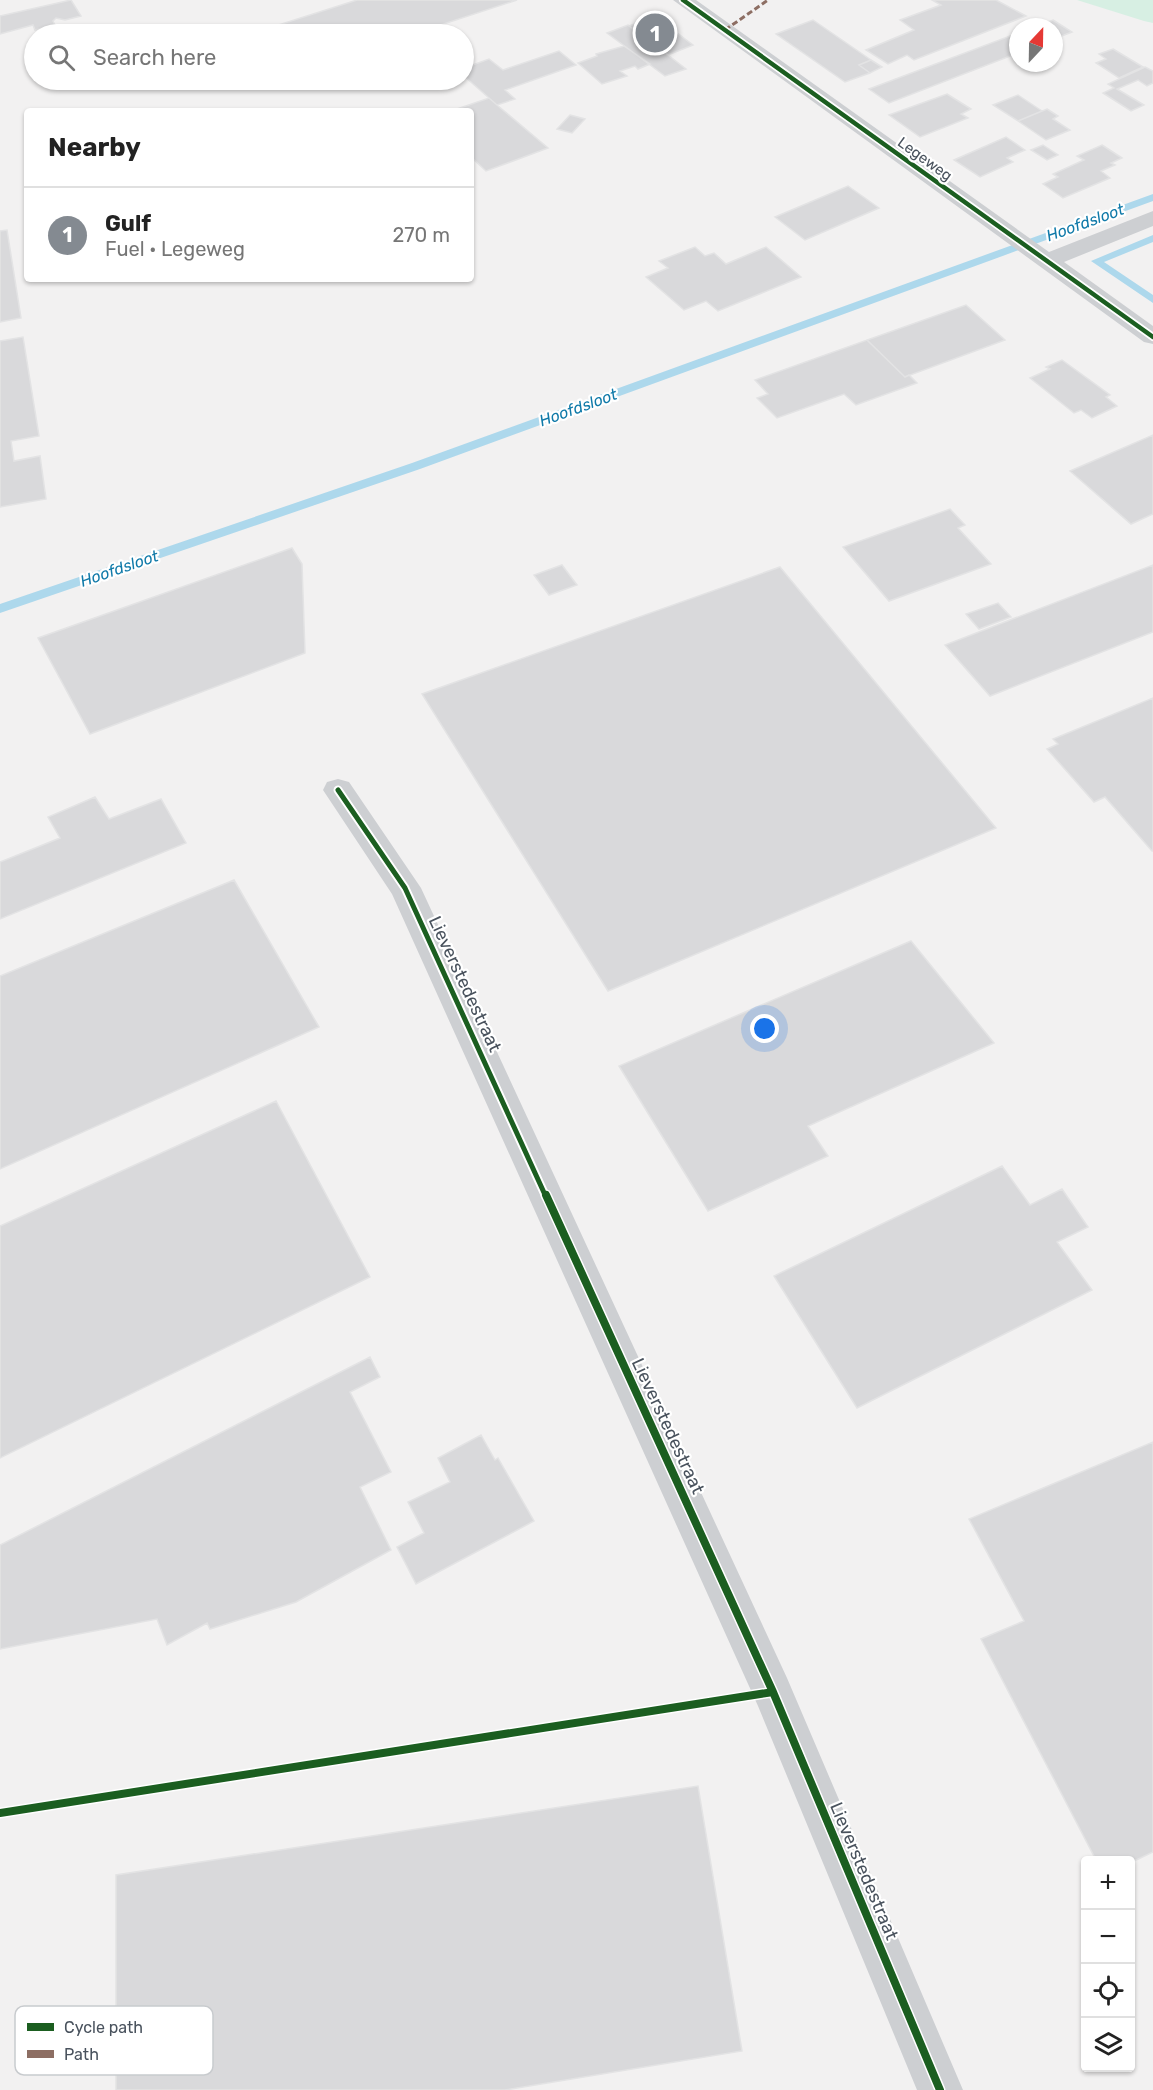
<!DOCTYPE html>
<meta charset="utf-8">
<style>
:root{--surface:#fff;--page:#f2f2f2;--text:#222;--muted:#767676;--line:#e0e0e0;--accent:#848a91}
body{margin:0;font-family:Rubik,sans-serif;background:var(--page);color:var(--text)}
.controls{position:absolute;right:18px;bottom:18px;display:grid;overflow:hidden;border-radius:6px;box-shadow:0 2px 4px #0004}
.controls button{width:54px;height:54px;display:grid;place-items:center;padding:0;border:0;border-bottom:2px solid var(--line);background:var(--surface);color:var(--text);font:30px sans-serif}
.compass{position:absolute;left:1009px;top:18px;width:54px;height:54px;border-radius:50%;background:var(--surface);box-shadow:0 2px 4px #0004;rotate:22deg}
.you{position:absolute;left:765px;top:1029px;width:21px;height:21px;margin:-15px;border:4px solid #fff;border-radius:50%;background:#1a73e8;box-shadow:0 0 0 9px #1a73e833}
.badge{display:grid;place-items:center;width:39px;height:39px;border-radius:50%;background:var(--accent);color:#fff;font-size:20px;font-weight:700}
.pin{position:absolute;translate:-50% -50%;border:3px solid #fff;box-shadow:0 2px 6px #0006}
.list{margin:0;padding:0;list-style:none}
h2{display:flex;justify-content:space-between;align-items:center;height:78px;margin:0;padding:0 24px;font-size:26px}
h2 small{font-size:20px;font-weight:400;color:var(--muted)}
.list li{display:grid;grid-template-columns:39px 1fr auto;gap:18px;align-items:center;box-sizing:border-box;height:96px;padding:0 24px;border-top:2px solid var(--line)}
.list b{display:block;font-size:22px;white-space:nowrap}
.list p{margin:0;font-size:20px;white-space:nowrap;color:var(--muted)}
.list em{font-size:20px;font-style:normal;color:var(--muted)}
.icon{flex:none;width:33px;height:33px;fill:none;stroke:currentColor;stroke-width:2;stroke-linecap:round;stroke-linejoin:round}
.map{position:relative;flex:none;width:1153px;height:2090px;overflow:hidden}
.search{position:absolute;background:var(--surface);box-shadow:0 2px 4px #0004;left:24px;top:24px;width:450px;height:66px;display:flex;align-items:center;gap:15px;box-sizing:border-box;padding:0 21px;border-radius:33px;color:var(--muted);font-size:22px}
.panel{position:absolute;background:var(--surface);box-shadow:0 2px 4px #0004;left:24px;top:108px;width:450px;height:174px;border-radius:6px}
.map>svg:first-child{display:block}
.green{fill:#d7efe3}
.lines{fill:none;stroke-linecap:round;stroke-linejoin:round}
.stream{fill:#add8ec;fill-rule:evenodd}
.building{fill:#d9d9db;stroke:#e3e3e4;stroke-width:1.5}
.minor{fill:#cdcfd2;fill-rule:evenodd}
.quiet{stroke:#8d6e63;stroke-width:3;stroke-dasharray:6 3;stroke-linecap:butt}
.cycleway-far2-casing{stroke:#fff;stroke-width:8}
.cycleway-far1-casing{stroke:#fff;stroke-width:9}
.cycleway-casing{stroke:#fff;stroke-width:11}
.cycleway-far2{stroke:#1b5e20;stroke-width:4.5}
.cycleway-far1{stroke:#1b5e20;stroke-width:5}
.cycleway{stroke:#1b5e20;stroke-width:8}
.labels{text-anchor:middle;stroke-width:4.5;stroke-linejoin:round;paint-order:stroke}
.far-street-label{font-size:15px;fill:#49525d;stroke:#fff}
.far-water-label{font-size:16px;font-style:italic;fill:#107aa9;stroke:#fff}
.street-label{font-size:18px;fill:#49525d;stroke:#fff}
.key{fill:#fff;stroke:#c8cbce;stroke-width:1.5}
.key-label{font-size:16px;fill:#49525d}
</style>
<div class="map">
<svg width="1153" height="2090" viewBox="0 0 1153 2090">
<rect width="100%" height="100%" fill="#f2f1f1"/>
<!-- green -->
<path class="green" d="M1077,0H1153V23L1144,21Z"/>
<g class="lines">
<!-- stream -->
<path class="stream" d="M1153,194V201L420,469L0,613V604L412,463Z
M1153,235V242L1104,262L1153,295V303L1091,261Z"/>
</g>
<!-- building -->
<path class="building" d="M71,0L81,16L65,20L56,18L53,21L55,25L35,30L33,25L0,34V16Z
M357,0H517L413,34H250Z
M932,0H996L1026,16L914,60L907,55L888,64L866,50L914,30L900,20L941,5Z
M655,16L693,45L668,55L629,26Z
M813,20L871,60L859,65L870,73L845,82L776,34Z
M1053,20L1072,32L1054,39V27H1035Z
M628,25L668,55L686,69L665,76L607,33Z
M1018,33V53L889,103L869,89Z
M624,46L650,64L638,69L635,66L620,71L627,76L602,84L578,63L597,56L596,54Z
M1113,49L1143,67L1119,78L1096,63L1106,59L1099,54Z
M559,51L576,65L505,90L515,99L497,105L464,76V68L489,59L503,70Z
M871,60L882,67L870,73L859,65Z
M1145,67L1153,71V83L1147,86L1138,80L1117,89L1144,105L1131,111L1103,93L1114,88L1108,84Z
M947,94L971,109L961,114L968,118L920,137L889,115Z
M1018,95L1042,111L1018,121L993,105Z
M489,98L497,105L548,148L486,171L473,159L471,160V111H451Z
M1047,109L1058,116L1053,119L1070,130L1046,140L1018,121Z
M570,115L585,119L572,133L557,129Z
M1006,137L1025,150L1007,158L1013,162L980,177L954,160Z
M1043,145L1058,155L1047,160L1031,150Z
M1102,145L1122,158L1111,163L1115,165L1101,171L1110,178L1063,198L1043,184L1058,177L1053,174L1084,160L1077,156Z
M848,186L879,208L805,240L775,217Z
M7,230L21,318L0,322V231Z
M695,247L705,256L714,253L726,264L766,247L801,277L718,311L706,301L684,310L646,277L668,268L659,261Z
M966,305L1005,340L905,377L867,340Z
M23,337L39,436L11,441L14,461L40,456L46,499L0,507V341Z
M867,340L905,377L909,375L917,383L856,405L844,394L777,418L757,398L768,394L755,380Z
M1062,360L1110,395L1106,397L1117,406L1092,418L1081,410L1074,413L1030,378L1050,369L1046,367Z
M1153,435V514L1131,524L1070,471Z
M950,509L965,525L958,528L991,564L889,601L843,547Z
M292,548L302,564L305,653L90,734L38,638Z
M562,565L577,585L549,595L534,575Z
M1153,565V632L990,696L945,645Z
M780,567L996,828L608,991L422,694Z
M998,603L1011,617L979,629L966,614Z
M1153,698V851H1152L1105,797L1094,802L1047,749L1058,744L1053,739Z
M95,797L109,819L161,799L186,843L0,919V862L60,838L48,817Z
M234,880L319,1027L0,1169V976Z
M911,941L994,1043L808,1126L828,1156L708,1211L619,1066Z
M276,1101L370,1277L0,1458V1226Z
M1002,1166L1030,1205L1062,1189L1088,1227L1057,1242L1092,1290L857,1408L774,1276Z
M370,1357L380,1377L350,1392L391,1472L360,1487L391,1550L296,1602L210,1629L207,1623L167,1645L157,1619L0,1649V1545Z
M481,1435L495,1460L498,1458L534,1521L416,1584L397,1547L424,1533L408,1502L450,1482L438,1458Z
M1153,1442V1852L1130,1863V1860H1096L981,1639L1024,1621L969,1519Z
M698,1786L742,2051L505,2090H116V1875Z"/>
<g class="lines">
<!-- minor -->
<path class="minor" d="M673,0H696L1049,252L1153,211V226L1064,262L1153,326V344L1144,342Z
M338,779L349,782L421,888L787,1678L963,2090H917L758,1706L392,894L323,790L327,782Z"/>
<!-- quiet -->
<path class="quiet" d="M725,30L768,0"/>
<!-- cycleway-far2 casing -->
<g class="cycleway-far2-casing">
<path id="cycleway-far2" d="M683,0L1153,337"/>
</g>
<!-- cycleway-far1 casing -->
<g class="cycleway-far1-casing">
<path id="cycleway-far1" d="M338,790L405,888L546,1197"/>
</g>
<!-- cycleway casing -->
<g class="cycleway-casing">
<path id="cycleway" d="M546,1195L773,1692L940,2090
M0,1813L773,1692"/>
</g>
<!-- cycleway-far2 -->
<use href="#cycleway-far2" class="cycleway-far2"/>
<!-- cycleway-far1 -->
<use href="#cycleway-far1" class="cycleway-far1"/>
<!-- cycleway -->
<use href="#cycleway" class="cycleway"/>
</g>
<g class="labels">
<!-- far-street labels -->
<g class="far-street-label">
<text transform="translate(925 159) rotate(36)" y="5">Legeweg</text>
</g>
<!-- far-water labels -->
<g class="far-water-label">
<text transform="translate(1085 222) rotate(-20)" y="6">Hoofdsloot</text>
<text transform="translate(578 407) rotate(-20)" y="6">Hoofdsloot</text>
<text transform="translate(119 568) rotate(-19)" y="6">Hoofdsloot</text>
</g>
<!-- street labels -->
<g class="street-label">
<text transform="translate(465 984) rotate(65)" y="6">Lieverstedestraat</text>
<text transform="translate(668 1426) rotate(65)" y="6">Lieverstedestraat</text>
<text transform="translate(864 1871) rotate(67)" y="6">Lieverstedestraat</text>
</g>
</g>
<!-- legend -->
<rect x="15" y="2006" width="198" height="69" rx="9" class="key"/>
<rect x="27" y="2023" width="27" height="8" fill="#1b5e20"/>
<rect x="27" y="2050" width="27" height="8" fill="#8d6e63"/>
<g class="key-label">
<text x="64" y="2033">Cycle path</text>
<text x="64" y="2060">Path</text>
</g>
</svg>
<div class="controls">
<button>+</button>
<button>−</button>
<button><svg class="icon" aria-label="locate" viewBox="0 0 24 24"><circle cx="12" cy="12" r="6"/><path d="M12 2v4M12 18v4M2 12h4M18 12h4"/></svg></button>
<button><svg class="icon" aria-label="layers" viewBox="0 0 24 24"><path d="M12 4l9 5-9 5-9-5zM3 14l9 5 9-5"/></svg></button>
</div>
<svg class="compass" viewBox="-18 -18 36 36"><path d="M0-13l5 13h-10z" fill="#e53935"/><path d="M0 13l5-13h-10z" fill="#767676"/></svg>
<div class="you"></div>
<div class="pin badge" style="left:655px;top:33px">1</div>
<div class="search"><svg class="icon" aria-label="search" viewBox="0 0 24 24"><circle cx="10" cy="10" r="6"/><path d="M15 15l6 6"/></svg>Search here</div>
<section class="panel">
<h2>Nearby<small></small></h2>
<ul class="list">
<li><span class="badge">1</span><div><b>Gulf</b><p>Fuel · Legeweg</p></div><em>270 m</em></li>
</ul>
</section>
</div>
